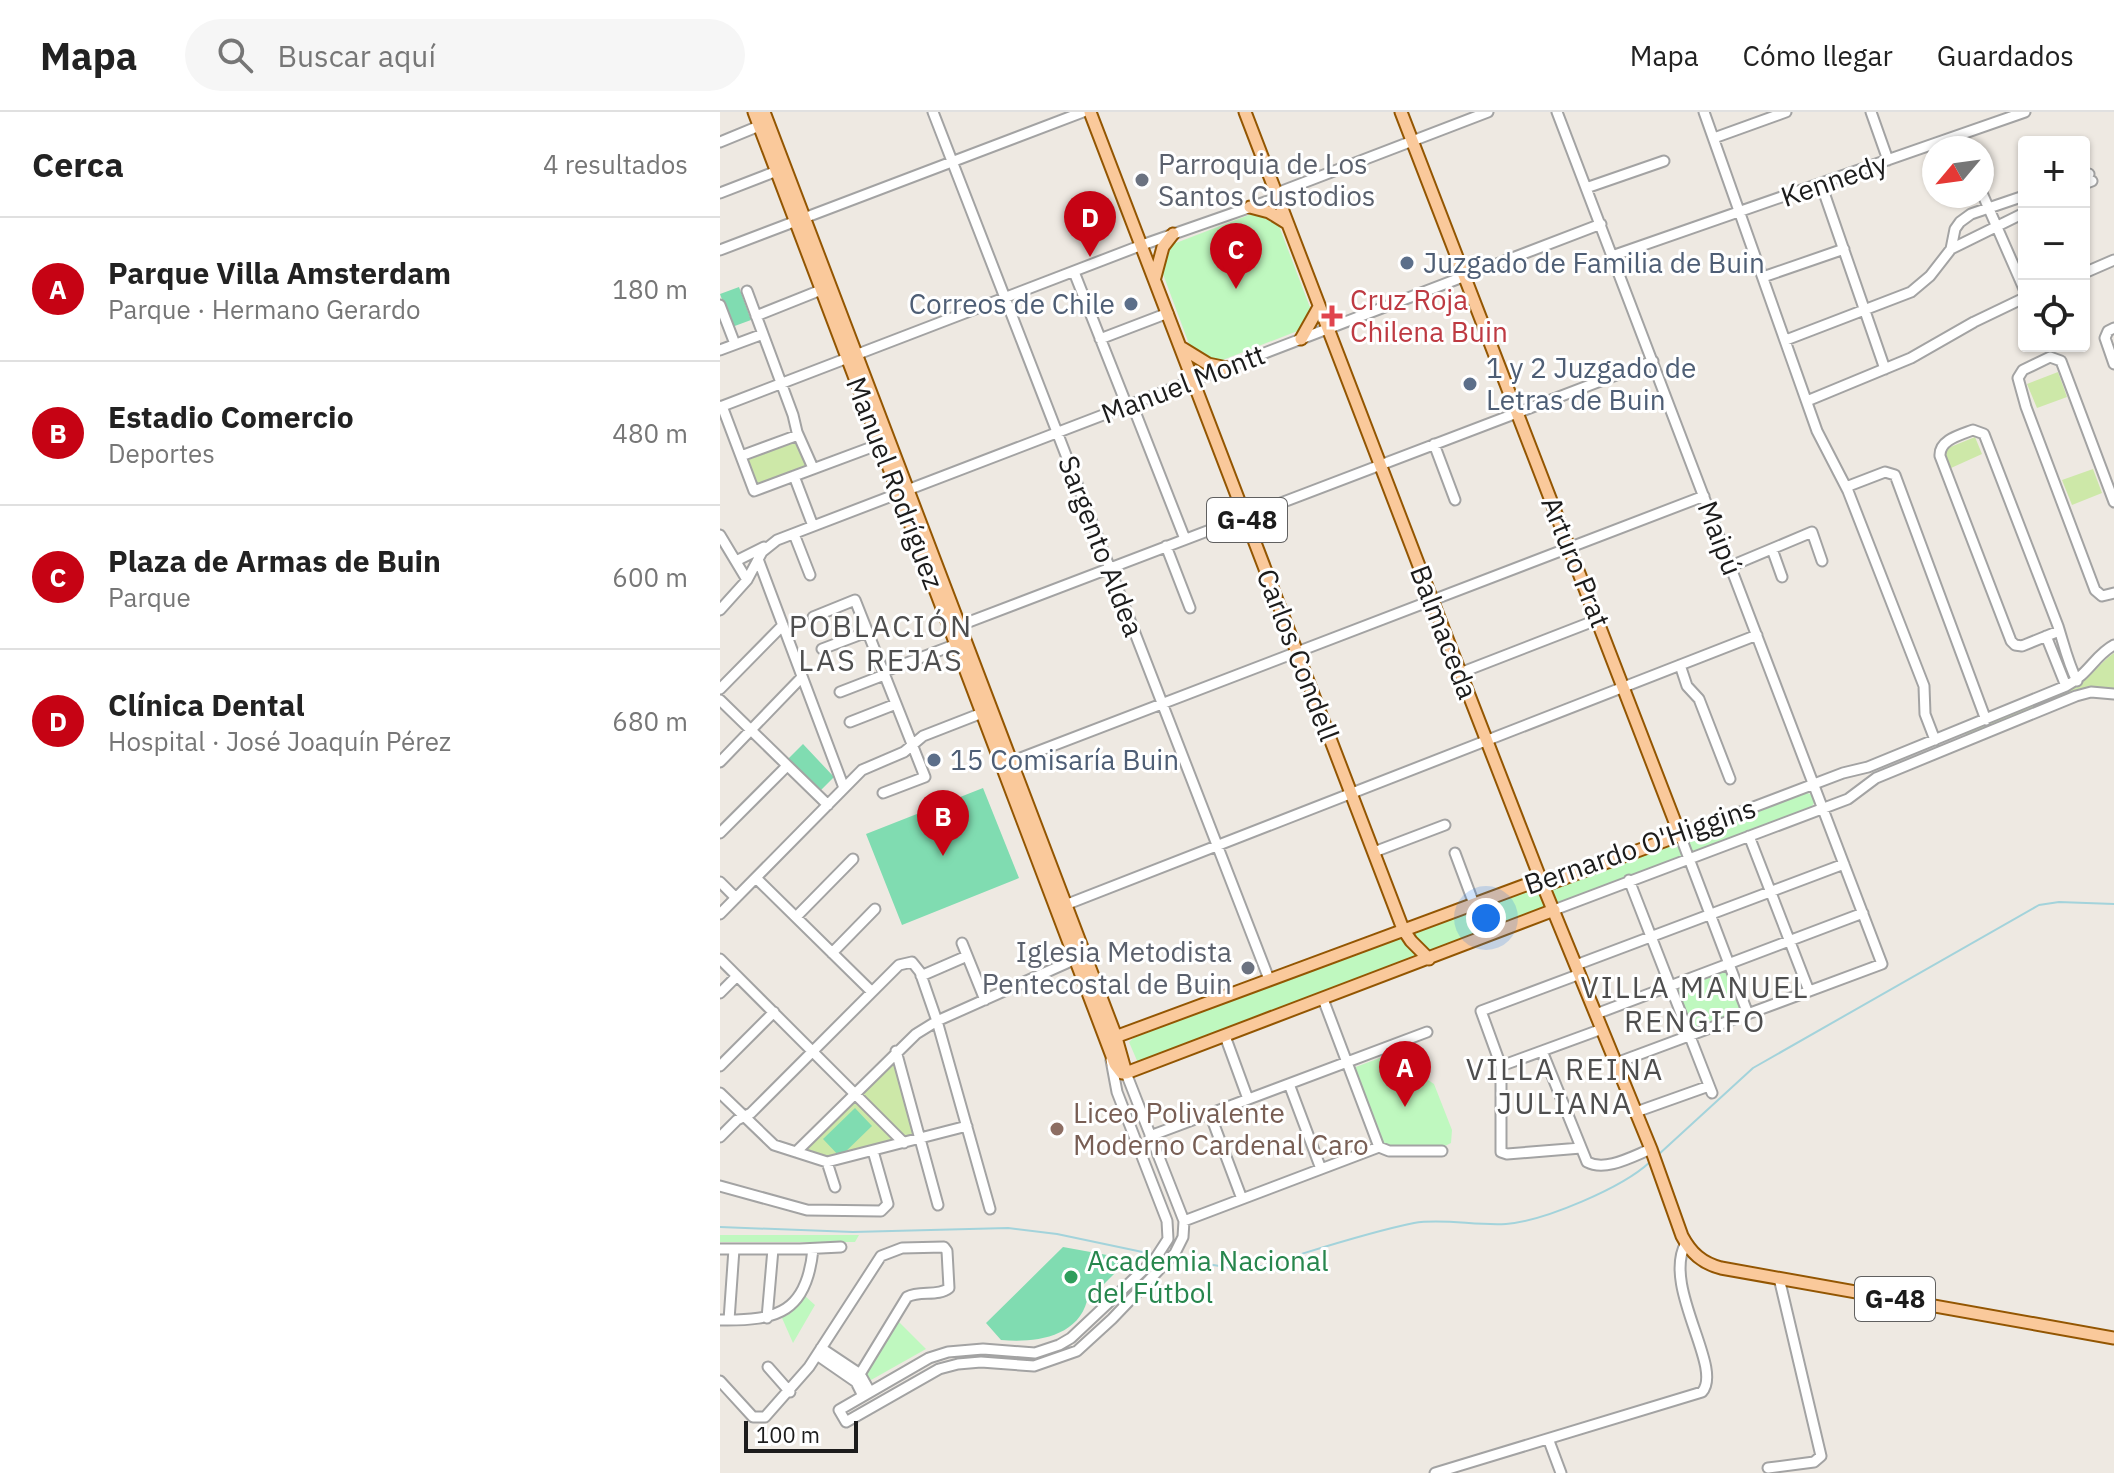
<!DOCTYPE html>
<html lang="es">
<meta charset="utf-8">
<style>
:root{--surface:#fff;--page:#f6f6f6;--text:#222;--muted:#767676;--line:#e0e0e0;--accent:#c60314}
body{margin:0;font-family:"IBM Plex Sans",sans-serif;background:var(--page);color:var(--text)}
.controls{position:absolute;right:24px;top:24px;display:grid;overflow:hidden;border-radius:8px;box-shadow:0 2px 6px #0004}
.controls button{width:72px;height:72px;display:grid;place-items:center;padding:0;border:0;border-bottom:2px solid var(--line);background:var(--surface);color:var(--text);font:40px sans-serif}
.compass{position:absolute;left:1202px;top:24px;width:72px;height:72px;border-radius:50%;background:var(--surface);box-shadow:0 2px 6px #0004;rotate:241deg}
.scale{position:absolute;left:24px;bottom:20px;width:114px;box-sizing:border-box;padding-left:8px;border:4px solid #1c1c1c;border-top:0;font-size:22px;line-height:28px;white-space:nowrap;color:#1c1c1c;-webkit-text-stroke:6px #fff;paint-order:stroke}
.you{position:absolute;left:766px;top:806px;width:28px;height:28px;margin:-20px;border:6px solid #fff;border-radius:50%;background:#1a73e8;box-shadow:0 0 0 12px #1a73e833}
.badge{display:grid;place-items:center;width:52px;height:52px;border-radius:50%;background:var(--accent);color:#fff;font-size:26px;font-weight:700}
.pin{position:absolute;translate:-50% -66px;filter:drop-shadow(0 2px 4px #0008)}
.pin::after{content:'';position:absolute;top:42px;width:28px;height:24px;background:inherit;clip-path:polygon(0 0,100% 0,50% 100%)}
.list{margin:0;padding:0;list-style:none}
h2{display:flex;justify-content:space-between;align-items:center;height:104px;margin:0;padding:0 32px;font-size:34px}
h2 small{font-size:26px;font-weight:400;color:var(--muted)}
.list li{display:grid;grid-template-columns:52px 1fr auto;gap:24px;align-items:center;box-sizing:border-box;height:144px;padding:0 32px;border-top:2px solid var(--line)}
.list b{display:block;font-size:30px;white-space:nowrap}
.list p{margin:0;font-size:26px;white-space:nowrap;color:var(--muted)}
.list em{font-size:26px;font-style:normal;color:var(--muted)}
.icon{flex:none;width:44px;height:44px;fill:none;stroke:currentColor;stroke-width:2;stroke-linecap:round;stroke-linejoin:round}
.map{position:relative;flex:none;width:1394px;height:1361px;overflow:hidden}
header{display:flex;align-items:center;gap:48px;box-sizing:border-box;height:112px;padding:0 40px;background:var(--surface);border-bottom:2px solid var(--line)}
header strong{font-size:38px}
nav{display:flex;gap:44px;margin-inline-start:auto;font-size:28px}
.search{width:560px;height:72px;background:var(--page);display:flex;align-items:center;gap:20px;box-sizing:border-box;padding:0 28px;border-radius:44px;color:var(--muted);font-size:30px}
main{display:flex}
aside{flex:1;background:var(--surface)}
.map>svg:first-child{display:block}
.grass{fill:#cde8a8}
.park{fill:#bff8bf}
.pitch{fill:#80dcb1}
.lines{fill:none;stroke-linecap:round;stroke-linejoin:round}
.stream{stroke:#a3d3db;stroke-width:2}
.minor-casing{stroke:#a3a3a3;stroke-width:13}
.major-casing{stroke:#935602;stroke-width:15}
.minor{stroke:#fff;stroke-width:9}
.major{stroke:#fac99b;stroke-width:11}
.worship-dot{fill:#6b7280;stroke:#fff;stroke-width:3}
.service-dot{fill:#5c6f8a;stroke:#fff;stroke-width:3}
.health-dot{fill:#e0444e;stroke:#fff;stroke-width:3}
.education-dot{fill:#8d6e63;stroke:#fff;stroke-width:3}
.leisure-dot{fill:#2e9e5b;stroke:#fff;stroke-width:3}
.labels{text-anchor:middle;stroke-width:6;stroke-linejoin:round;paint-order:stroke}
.shield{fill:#fff;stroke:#606060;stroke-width:2}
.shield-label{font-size:26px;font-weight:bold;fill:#1c1c1c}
.worship-label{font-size:28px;fill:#5b616d;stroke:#fff;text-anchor:start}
.street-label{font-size:28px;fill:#1c1c1c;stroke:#fff}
.service-label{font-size:28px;fill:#4e5e75;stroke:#fff;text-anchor:start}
.health-label{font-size:28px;fill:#be3a42;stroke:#fff;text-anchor:start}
.education-label{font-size:28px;fill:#785e54;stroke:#fff;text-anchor:start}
.leisure-label{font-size:28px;fill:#27864d;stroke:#fff;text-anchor:start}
.neighbourhood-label{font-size:30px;letter-spacing:2px;fill:#4f4f4f;stroke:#fff}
</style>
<header>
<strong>Mapa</strong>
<div class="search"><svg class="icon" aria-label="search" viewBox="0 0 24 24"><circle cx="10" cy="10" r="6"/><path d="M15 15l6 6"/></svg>Buscar aquí</div>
<nav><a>Mapa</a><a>Cómo llegar</a><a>Guardados</a></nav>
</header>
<main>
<aside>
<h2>Cerca<small>4 resultados</small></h2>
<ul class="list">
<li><span class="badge">A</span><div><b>Parque Villa Amsterdam</b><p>Parque · Hermano Gerardo</p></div><em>180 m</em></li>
<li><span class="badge">B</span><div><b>Estadio Comercio</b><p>Deportes</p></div><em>480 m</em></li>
<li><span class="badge">C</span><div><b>Plaza de Armas de Buin</b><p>Parque</p></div><em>600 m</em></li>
<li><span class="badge">D</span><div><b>Clínica Dental</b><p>Hospital · José Joaquín Pérez</p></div><em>680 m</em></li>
</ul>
</aside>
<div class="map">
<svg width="1394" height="1361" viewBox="0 0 1394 1361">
<rect width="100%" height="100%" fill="#eee9e2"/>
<!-- grass -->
<path class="grass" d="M1338,260L1347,285L1317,296L1307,272Z
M79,325L90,354L35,374L24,345Z
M1255,325L1262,342L1231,356L1223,338Z
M1373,357L1382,381L1352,393L1342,368Z
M1394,541V577L1363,576L1246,623L1245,620L1355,575C1371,566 1379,551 1394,541Z
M175,947L197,1025L185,1028L138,981Z
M135,987L178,1030L110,1048L80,1041Z"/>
<!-- park -->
<path class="park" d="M534,101L559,114L591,198L580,218L495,251L472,240L440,154L448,134Z
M1085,680L1092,683L1094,691L1091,696L705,845L418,951L409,930L417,923L804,778L836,774Z
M1006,858L1023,900L972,919L956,877Z
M689,935L702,964L714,972L732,1018L731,1031L723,1035L669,1037L663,1033L633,956Z
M0,1123H139L135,1130H0Z
M85,1184L95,1193L73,1231L62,1206L71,1201Z
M179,1210L206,1237L151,1268L146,1262Z"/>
<!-- pitch -->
<path class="pitch" d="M19,175L31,208L12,215L0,182Z
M83,632L114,665L99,680L67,648Z
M263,676L299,766L182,813L146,722Z
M135,996L152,1014L120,1045L103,1027Z
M343,1135L409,1147L367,1189C357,1226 313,1231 281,1228L266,1211Z"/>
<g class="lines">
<!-- stream -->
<path class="stream" d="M938,1043L1033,956L1319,793L1339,790L1394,792
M0,1115L133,1120L288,1116L337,1122L432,1142
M454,1146L516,1157L535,1156C587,1141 640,1122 694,1111C723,1106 756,1114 786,1112C824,1109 902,1076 930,1050"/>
<!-- minor casing -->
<g class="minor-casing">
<path id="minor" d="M213,0L549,867
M837,0L1162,852L896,951
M984,0L1097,319L1128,379L1204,574L1205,602L1215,628
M1151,0L1168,48
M1237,24L1242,36
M994,26L1066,0
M0,30L39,14
M1364,64L1369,62
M1101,72L1165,257
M1364,72L1372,69
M866,76L944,49
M0,81L62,57
M1262,81L1304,177
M1231,137L1304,101
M0,138L363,0
M892,144L1305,0
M354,160L407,294
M1364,161L1394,148
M1043,165L1124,137
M27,179L73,303L77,320L93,356
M0,193L15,232
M36,204L101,178
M1394,216L1388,219L1385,226L1394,252
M380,227L448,201
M1066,228L1191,180L1210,164L1231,137L1235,117L1240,110L1251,102L1304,84
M0,238L43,222
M1087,289L1191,246L1254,210L1304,186
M412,292L465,427
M2,294L34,379L160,332
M0,295L422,133L551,88L562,79L768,0
M714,332L735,388
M21,344L78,323
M74,364L93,414
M1126,375L1165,360L1175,363L1266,608
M1394,390L1341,249L1330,245L1303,258L1298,266L1306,295L1375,478L1382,484L1394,481
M74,422L90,463
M0,423L27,468
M446,434L470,496
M1052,437L1062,465
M38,447L124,676
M16,449L44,435
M1011,454L1092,420L1102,449
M0,498L27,468L42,440L57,428L881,112
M93,505L135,488L205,665L163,681
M233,516L933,249
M1339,519L1302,534L1295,533L1291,529L1220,344C1219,328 1240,323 1253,318L1264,322L1338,514C1344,533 1348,551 1357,569
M1326,524L1346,574
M102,537L147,520
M960,553L967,574L979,587L1010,667
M163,560L242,530
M740,561L879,507
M0,577L63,513
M120,580L164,563
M0,588L108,693
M130,610L176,592
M0,650L82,565
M285,652L984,384
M0,721L67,654
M1029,724L1089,879
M654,740L725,713
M735,741L754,792
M36,766L152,880
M909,768L992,981
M0,770L16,786
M340,795L1037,523
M834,798L1128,687L1156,666L1356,584L1371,580L1394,582
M0,802L142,658L184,640L203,624L262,601
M76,805L133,747
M242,831L265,888
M112,841L155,797
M0,847L184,1031
M856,853L1124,752
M860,862L761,899L781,954V1040L787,1042L861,1036
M201,864L247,844
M0,881L17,864
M603,887L659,1035
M876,902L1143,801
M1028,902L960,723L1123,661L1148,655L1346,574C1369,562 1375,543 1394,533
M505,924L528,987
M176,939L218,1093
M822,939L867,1050C886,1060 913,1044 931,1037
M391,948L397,980L447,1109L448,1127L435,1147L351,1226L339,1233L315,1241L263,1237L228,1240L209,1246L119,1298L126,1310L219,1257L238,1252L261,1250L314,1254L357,1239L392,1207L455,1141L463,1125L464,1109L406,961
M0,954L54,900
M781,954L882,917
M569,972L601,1057
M0,981L54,1033L107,1050L247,1014
M916,1000L989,974
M490,1002L522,1087
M430,1024L707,920
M0,1025L17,1008L31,1001L179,853L192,850L200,860L217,909L270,1097
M76,1040L196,922L217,909L358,846
M107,1050L115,1075
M0,1074L87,1098L161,1099L168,1092L153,1039
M464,1109L659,1035L669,1039H722
M0,1137H80L121,1135
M47,1206L53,1137
M0,1208C58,1209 87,1200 93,1137
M9,1208L14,1137
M101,1236L140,1262L150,1280
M97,1243L136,1270L143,1284
M48,1255L70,1280
M0,1269L33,1305H45L89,1255L161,1144L182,1136L224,1135L227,1139L229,1176C218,1185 200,1178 187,1185L140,1262
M829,1329L841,1361
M1048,1356L1094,1350L1101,1344L1059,1166
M715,1361L982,1280C1004,1256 941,1174 966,1131"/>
</g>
<!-- major casing -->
<g class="major-casing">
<path id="major" d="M34,0L395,952L402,961H406
M44,0L395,922L406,961
M370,0L683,817L691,829L709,847
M525,0L714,493L822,771L931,1037L962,1124C971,1141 982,1151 1001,1156L1394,1226
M530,95L549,100L567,111
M435,165L443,135L453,122
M581,227L599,195
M462,236L488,252L507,256
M387,928L811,771H831L960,723L681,0
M406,961L834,798"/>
</g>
<!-- minor -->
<use href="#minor" class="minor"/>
<!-- major -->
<use href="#major" class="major"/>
</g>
<!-- markers -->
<g class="worship-dot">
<circle cx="422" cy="68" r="8"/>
<circle cx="528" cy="856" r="8"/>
</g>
<g class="service-dot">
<circle cx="687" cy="151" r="8"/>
<circle cx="411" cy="192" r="8"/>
<circle cx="750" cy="272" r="8"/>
<circle cx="214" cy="648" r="8"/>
</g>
<path class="health-dot" d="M608 192h8v8h8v8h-8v8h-8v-8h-8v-8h8z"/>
<circle class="education-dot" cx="337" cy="1017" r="8"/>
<circle class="leisure-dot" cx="351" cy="1165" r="8"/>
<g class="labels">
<!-- shield labels -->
<g class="shield">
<rect x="487" y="386" width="80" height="44" rx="6"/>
<rect x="1135" y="1165" width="80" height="44" rx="6"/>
</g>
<g class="shield-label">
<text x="527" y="417">G-48</text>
<text x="1175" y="1196">G-48</text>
</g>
<!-- worship labels -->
<g class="worship-label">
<text x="438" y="62">Parroquia de Los<tspan x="438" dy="32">Santos Custodios</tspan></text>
<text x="512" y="850" text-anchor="end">Iglesia Metodista<tspan x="512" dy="32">Pentecostal de Buin</tspan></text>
</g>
<!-- street labels -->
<g class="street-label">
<text transform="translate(1114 68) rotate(-19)" y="10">Kennedy</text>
<text transform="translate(463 272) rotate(-21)" y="10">Manuel Montt</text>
<text transform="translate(175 371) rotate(69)" y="10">Manuel Rodríguez</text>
<text transform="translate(1000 426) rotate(69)" y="10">Maipú</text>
<text transform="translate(381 434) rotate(69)" y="10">Sargento Aldea</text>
<text transform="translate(856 450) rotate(68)" y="10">Arturo Prat</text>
<text transform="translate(724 520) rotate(69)" y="10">Balmaceda</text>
<text transform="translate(578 543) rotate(69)" y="10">Carlos Condell</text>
<text transform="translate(920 734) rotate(-19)" y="10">Bernardo O'Higgins</text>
</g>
<!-- service labels -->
<g class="service-label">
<text x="703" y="161">Juzgado de Familia de Buin</text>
<text x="395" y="202" text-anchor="end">Correos de Chile</text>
<text x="766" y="266">1 y 2 Juzgado de<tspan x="766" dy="32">Letras de Buin</tspan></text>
<text x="230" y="658">15 Comisaría Buin</text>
</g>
<!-- health labels -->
<g class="health-label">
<text x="630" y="198">Cruz Roja<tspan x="630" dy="32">Chilena Buin</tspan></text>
</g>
<!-- education labels -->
<g class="education-label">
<text x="353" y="1011">Liceo Polivalente<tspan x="353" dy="32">Moderno Cardenal Caro</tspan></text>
</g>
<!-- leisure labels -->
<g class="leisure-label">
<text x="367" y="1159">Academia Nacional<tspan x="367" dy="32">del Fútbol</tspan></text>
</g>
<!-- neighbourhood labels -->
<g class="neighbourhood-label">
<text x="161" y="525">POBLACIÓN<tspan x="161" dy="34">LAS REJAS</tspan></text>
<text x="975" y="886">VILLA MANUEL<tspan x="975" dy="34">RENGIFO</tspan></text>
<text x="845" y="968">VILLA REINA<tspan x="845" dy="34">JULIANA</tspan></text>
</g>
</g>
</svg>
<div class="controls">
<button>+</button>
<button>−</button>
<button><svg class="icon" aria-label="locate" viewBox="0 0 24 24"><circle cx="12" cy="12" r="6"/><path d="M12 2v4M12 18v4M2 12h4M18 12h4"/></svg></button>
</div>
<svg class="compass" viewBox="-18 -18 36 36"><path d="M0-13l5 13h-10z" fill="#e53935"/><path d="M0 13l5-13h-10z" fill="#767676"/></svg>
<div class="scale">100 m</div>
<div class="you"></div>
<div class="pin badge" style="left:685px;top:995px">A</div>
<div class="pin badge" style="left:223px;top:744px">B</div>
<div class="pin badge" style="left:516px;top:177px">C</div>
<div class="pin badge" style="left:370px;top:145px">D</div>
</div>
</main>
